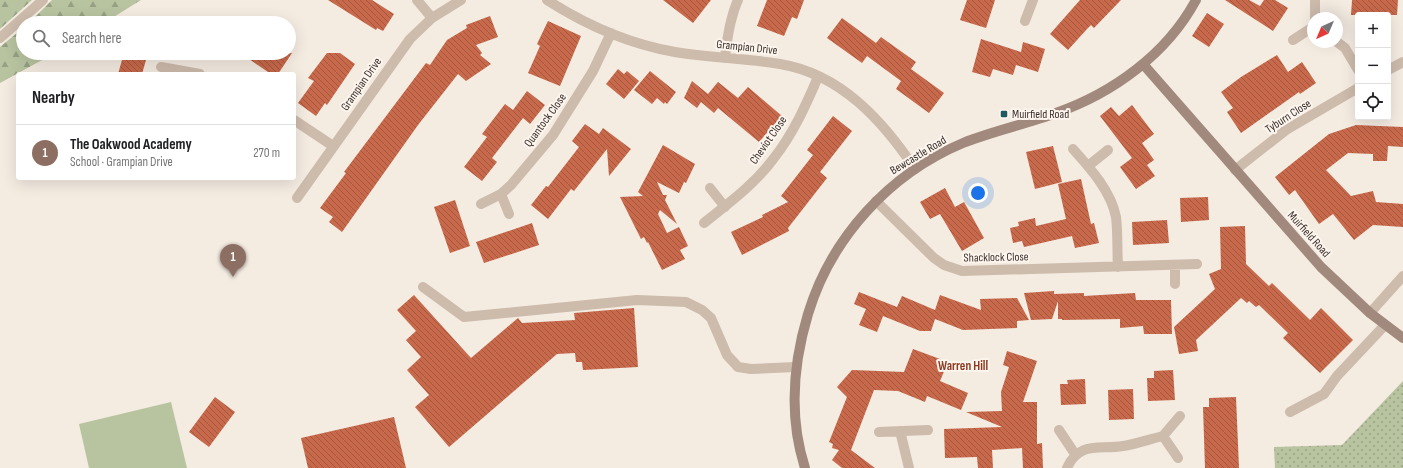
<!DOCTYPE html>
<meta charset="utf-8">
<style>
:root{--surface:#fff;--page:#f6f6f6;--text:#202124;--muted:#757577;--line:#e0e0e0;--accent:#0f766e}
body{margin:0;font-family:"Sofia Sans Condensed",sans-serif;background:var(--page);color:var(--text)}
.controls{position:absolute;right:12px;top:12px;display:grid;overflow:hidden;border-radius:4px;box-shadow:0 4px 16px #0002}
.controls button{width:36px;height:36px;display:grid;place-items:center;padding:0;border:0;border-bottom:1px solid var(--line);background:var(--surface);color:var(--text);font:20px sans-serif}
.compass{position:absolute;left:1307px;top:12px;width:36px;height:36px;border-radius:50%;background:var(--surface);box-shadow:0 4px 16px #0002;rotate:224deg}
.you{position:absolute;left:978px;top:193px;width:14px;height:14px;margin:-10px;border:3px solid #fff;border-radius:50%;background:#1a73e8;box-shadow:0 0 0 6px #1a73e833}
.badge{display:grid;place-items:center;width:26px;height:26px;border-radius:50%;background:var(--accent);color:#fff;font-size:13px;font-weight:700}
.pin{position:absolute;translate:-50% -33px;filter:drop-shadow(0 1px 2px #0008)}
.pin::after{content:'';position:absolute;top:21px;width:14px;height:12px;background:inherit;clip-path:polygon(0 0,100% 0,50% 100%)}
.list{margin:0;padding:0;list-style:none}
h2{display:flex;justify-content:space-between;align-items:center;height:52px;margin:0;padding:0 16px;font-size:17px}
h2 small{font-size:13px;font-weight:400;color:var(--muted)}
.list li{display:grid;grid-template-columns:26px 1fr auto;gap:12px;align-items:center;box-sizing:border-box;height:56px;padding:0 16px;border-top:1px solid var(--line)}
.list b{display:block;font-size:15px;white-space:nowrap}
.list p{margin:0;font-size:13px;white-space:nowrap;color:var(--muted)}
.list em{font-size:13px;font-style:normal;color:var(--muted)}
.icon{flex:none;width:22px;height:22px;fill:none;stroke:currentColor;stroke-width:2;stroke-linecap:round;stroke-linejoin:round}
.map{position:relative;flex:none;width:1403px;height:468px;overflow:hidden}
.search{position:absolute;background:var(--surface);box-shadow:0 4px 16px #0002;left:16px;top:16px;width:280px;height:44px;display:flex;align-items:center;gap:10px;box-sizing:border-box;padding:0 14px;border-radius:22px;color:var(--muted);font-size:15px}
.panel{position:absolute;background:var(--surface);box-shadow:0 4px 16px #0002;left:16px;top:72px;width:280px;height:108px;border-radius:4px}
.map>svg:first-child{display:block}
.grass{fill:url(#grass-dots)}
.forest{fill:url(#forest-firs)}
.pitch{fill:#b8c4a0}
.building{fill:url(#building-back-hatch)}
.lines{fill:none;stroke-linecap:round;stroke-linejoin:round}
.lane{stroke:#cdbbac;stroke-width:10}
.street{stroke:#cdbbac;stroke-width:10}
.secondary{stroke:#a18a7d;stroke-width:10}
.poi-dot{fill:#1f5a5e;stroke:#fbf5ee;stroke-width:1.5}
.labels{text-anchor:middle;stroke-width:4;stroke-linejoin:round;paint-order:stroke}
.street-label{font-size:12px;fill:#3b302b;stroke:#fbf5ee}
.poi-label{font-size:12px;fill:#3b302b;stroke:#fbf5ee;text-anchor:start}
.neighbourhood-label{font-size:13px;font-weight:bold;fill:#8c3b22;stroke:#fbf5ee}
</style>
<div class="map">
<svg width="1403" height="468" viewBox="0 0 1403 468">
<defs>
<pattern id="grass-dots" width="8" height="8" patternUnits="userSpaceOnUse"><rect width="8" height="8" fill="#b8c4a0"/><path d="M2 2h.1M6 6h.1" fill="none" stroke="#97a083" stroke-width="1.8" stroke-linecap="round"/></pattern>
<pattern id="forest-firs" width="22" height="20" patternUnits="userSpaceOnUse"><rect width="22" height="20" fill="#b8c4a0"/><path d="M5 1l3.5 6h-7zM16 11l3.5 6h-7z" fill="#97a083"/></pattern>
<pattern id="building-back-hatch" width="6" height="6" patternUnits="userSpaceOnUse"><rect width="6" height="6" fill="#c8694b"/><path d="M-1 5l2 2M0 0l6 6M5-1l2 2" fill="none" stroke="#a4573f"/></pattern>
</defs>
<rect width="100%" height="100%" fill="#f4ebe1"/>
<!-- grass -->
<path class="grass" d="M1403,381V468H1275L1274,447L1342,445Z"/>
<!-- forest -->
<path class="forest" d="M0,0H32L0,29Z
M52,0H141L104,23H29Z
M23,28V53H55L0,83V47Z"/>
<!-- pitch -->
<path class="pitch" d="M171,402L187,468H89L79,424Z"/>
<!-- building -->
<path class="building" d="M328,0H372L394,14L383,31L377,28L376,30Z
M663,0H711L693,23Z
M767,0H804L797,19L792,17L784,36L757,26Z
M967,0H995L986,28L960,20Z
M1080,0H1121L1094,28L1091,25L1087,29L1068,50L1050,34Z
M1225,0H1249L1260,6L1264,0H1275L1288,8L1273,31Z
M1352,0H1398L1397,15H1351Z
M1207,13L1224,24L1209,47L1192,36Z
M490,16L498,37L476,45L482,53L480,55L491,64L466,81L458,74L418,125L342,232L329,222L333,217L320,208L346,173L344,172L426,63L430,65L447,40L467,28L466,25Z
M842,18L876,43L881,37L916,62L911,69L944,93L929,113L896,89L901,81L867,56L862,63L827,38Z
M548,21L581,36L560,86L528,73L540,46L537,44Z
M981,39L1021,52L1023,42L1045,49L1038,72L1016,65L1013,75L993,69L990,77L972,72Z
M124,53H148L142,74H118Z
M240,53H292L278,74H271Z
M327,53H340L355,64L327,105L325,103L316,116L298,103L314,81L308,78Z
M1277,55L1288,72L1302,62L1316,83L1300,94L1299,92L1241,133L1227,112L1233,108L1221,92L1241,77Z
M618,69L624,74L627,71L639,81L624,99L606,84Z
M650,71L676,92L667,104L665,102L664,104L657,98L652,104L634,90Z
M692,81L708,94L703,100L718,82L738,98L748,87L782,116L759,142L718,108L714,113L701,102L697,108L684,98Z
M527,91L545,105L530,124L523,118L492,158L497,162L482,181L464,167L487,137L482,134L505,104L513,110Z
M1132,105L1154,134L1142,143L1154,160L1147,165L1155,176L1136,189L1120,167L1132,158L1100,116L1111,107L1119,116Z
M833,116L852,131L820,172L827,178L788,228L789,231L742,255L731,232L763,217L762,215L788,202L781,196L813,155L807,150Z
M585,124L599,134L603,128L631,149L609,176L607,149L574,191L571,189L548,219L531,205L546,186L548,187L579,147L572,141Z
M1356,125L1403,127V147L1388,146L1387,161H1373V154L1348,153L1326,170L1351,196L1373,191L1376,202L1403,204V227L1373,225L1354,240L1333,214L1319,224L1295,190L1289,195L1275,177L1329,134Z
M663,145L695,164L686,183L684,182L679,193L657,182L663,195H667L665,200L677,224L660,210L658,214L667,233L679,227L688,246L680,250L685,259L662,270L648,242L647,243L644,237L641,239L620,197L643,196L638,192Z
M1053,146L1062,182L1035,189L1026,152Z
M1081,179L1091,224L1094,223L1099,243L1075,248L1072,236L1024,247L1022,241L1013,243L1010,228L1019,226L1018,222L1035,218L1036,226L1066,219L1058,184Z
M945,188L955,207L964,202L984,238L962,251L940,214L930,219L920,202Z
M1208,197L1209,220L1181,222L1180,198Z
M455,200L470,246L450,253L434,207Z
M1167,220L1169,243L1133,245L1132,222Z
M532,223L539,245L484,263L476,242Z
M1245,226L1246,264L1269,286L1272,283L1310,320L1321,308L1353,340L1320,373L1283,338L1288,333L1259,305L1256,307L1249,301L1247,303L1241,298L1196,340L1198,351L1179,354L1174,327L1215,289L1209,274L1221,269L1220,227Z
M1054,291V294L1084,293V296L1135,293L1136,300H1171L1172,334H1144L1143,326L1120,328V319L1062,320V319H1058V301L1052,319L1031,320L1024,293Z
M859,292L897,307L902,296L935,310L940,295L981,310L980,299L1017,298L1029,320L1017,321V328L963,330L935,319L931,331H920L883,316L877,332L859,325L866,309L854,304Z
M414,295L471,358L518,318L522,323L575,320L574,313L634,308L638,367L583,370L582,362H576L575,353L557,354L449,447L415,407L429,395L407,370L421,357L406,340L416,331L397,310Z
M913,349L948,362L940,381L968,393L961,410L927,396L925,402L898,391L874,390L851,450L875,468H842L832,460L839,450L832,448L833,444L829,442L847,397L837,387L852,370L904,372Z
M1007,351L1037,361L1023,402H1037V444L1042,443L1043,468H1023L1022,448L992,450L993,468H978L977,457L945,458L944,429L1002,427L966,412L1002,411L1001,392L1009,367L1003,365Z
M1173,370L1175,400L1148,401L1147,378H1154V371Z
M1085,379L1086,404L1061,405L1060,384H1068L1067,380Z
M1133,389L1134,419L1109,420L1108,390Z
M215,397L235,412L209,447L189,432Z
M1236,397L1239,468H1205L1203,407H1209V398Z
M394,417L406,468H308L301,438Z"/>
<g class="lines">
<!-- lane -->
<path class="lane" d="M0,38L43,0
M423,287L464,317L637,300L686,302L702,310L711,318L727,355L738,367L751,369L795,367
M1290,412L1324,394L1337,376L1385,325"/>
<!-- street -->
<path class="street" d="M417,0L432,18
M547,0C586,25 629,44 675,52C710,58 746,58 780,64C841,74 883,121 915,169
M1315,18V0
M1025,21L1033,0
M1293,40L1313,27
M1337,42L1345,48L1358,70
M725,58C727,38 730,18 738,0
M161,67L200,74
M1388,70L1403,62
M294,120L333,146
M1073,149C1090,168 1111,191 1116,217C1118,233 1117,251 1118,267
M1088,166L1108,150
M1235,170L1286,130L1358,88
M710,188L725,207
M501,194L509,214
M297,198L410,39L432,18L461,0
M876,201L934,258L944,265L962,271L1197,264
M481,204L501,194L511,185L553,135L593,71L611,33
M704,223C729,203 755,184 774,158C793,134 806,105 818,77
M1175,265V284
M1370,313L1403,276
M1059,430L1075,454
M900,431L909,468
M879,432L928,430
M1178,458L1163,436L1180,416
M1067,468C1079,441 1099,450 1123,446C1136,444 1150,439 1163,436"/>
<!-- secondary -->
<path class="secondary" d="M1143,64L1321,267L1370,313L1403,338
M805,468C789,418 793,364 808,314C831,238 889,174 963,143C993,131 1026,124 1056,113C1113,93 1167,54 1196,0"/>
</g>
<!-- markers -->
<rect class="poi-dot" x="1000" y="110" width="8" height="8" rx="2"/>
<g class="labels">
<!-- street labels -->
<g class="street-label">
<text transform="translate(747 47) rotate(6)" y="4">Grampian Drive</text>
<text transform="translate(361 84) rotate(-55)" y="4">Grampian Drive</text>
<text transform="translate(1288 116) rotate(-33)" y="4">Tyburn Close</text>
<text transform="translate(545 120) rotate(-54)" y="4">Quantock Close</text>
<text transform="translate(768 140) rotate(-55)" y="4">Cheviot Close</text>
<text transform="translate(918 155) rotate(-31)" y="4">Bewcastle Road</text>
<text transform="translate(1309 234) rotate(48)" y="4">Muirfield Road</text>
<text transform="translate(996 257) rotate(-1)" y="4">Shacklock Close</text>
</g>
<!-- poi labels -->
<g class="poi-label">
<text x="1012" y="118">Muirfield Road</text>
</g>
<!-- neighbourhood labels -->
<g class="neighbourhood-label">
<text x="963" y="370">Warren Hill</text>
</g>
</g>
</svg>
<div class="controls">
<button>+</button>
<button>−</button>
<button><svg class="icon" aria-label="locate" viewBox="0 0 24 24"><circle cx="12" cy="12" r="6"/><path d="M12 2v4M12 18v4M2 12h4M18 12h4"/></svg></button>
</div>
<svg class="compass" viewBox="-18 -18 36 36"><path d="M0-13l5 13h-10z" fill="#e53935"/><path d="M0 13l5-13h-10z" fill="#757577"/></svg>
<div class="you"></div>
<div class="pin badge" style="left:233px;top:277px;background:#8d6e63">1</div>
<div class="search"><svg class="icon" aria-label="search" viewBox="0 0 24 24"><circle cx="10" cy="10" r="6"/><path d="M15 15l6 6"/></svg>Search here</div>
<section class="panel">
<h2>Nearby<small></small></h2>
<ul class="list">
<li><span class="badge" style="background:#8d6e63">1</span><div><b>The Oakwood Academy</b><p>School · Grampian Drive</p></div><em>270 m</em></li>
</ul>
</section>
</div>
